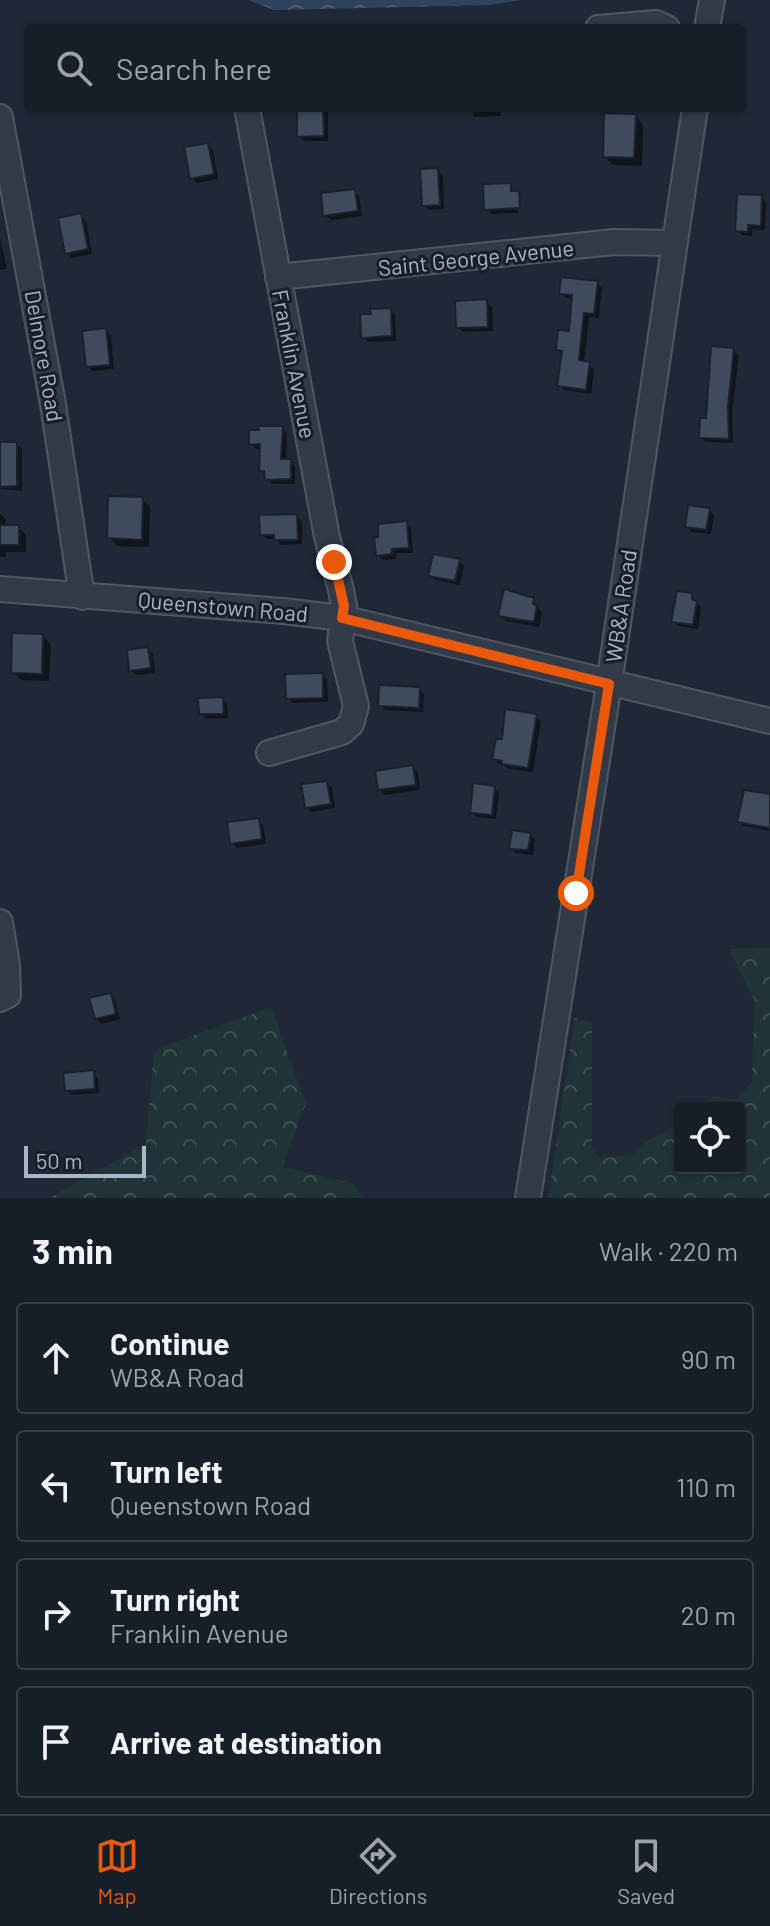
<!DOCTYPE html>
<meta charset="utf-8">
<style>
:root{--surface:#161e28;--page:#232b34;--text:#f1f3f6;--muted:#9ea2a8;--line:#353c45;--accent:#ea580c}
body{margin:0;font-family:Barlow,sans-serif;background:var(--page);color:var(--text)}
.controls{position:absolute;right:24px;bottom:24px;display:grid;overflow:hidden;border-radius:8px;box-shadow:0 2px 6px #0004}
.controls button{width:72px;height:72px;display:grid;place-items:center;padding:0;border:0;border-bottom:2px solid var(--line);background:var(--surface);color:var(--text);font:40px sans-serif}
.scale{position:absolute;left:24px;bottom:20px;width:122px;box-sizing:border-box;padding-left:8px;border:4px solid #abb4c4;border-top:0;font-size:22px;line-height:28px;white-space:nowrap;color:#abb4c4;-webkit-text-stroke:6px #181f2b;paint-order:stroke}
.stop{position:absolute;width:24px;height:24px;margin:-18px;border:6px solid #ea580c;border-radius:50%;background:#fff}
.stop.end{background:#ea580c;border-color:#fff;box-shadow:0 2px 8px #0008}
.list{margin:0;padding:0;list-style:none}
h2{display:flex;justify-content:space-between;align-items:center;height:104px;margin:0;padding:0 32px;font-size:34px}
h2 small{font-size:26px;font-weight:400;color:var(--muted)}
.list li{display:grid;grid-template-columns:52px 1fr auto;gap:24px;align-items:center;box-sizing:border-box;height:112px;margin:0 16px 16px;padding:0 16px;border:2px solid var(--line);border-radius:8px}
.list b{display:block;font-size:30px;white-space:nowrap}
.list p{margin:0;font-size:26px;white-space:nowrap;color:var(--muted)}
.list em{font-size:26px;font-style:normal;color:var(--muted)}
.icon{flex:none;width:44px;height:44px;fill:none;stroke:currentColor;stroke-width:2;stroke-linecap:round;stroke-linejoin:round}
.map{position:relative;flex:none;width:770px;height:1198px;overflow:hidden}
.search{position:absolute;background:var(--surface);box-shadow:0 2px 6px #0004;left:24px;right:24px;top:24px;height:88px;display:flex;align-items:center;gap:20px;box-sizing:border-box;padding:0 28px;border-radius:8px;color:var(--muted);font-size:30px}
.sheet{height:616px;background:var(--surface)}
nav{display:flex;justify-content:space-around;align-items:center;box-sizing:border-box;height:112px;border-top:2px solid var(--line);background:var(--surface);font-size:22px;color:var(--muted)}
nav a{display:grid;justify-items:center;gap:4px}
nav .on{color:var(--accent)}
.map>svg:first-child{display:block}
.forest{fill:url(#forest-crowns)}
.water{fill:url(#water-waves)}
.shadow{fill:#0007}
.building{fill:#3f4a5c;stroke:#19212d;stroke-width:2}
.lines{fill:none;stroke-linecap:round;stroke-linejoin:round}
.minor-casing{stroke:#4f5765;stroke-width:28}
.minor{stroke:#323a47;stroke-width:24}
.route{stroke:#ea580c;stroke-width:10}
.labels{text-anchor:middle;stroke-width:6;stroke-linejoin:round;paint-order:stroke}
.street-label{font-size:22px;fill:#abb4c4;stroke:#181f2b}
</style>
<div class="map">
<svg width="770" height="1198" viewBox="0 0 770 1198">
<defs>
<pattern id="forest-crowns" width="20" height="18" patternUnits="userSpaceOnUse" patternTransform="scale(2)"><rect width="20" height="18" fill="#203437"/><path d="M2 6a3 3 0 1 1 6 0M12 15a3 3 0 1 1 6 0" fill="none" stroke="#3e4f52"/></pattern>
<pattern id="water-waves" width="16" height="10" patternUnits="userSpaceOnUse" patternTransform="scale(2)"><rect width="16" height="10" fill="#30435e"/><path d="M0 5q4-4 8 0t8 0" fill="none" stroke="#4b5c73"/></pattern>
</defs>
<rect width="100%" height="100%" fill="#1e2836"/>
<!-- forest -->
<path class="forest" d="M770,948V1198H548L575,1018L592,1022V1149L601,1159L635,1153C648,1136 663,1135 680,1123V1168H740V1108H699L714,1096L736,1100L752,1082L755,1001L729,949Z
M271,1007L306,1104L282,1167L352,1183L363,1198H49L146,1144L154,1050Z"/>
<!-- water -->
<path class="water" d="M248,0H522L489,5L274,10Z"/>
<!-- shadow -->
<path class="shadow" d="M170,108H192V111H173Z
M305,108H328V141H304L299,136Z
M470,108H500L501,116L475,117Z
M635,116L643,124L642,166L613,165L605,157Z
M207,145L213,150L218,179L197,183L192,178Z
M438,170L443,176L444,209L429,210L424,205Z
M510,185L515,193L521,196H517L518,213L492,214L486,209Z
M354,191L359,196L362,216L331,220L325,215Z
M761,197L766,202L765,230L752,229V236L742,235L737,230Z
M80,216L86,221L92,254L72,258L67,253Z
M0,237L7,269L0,270Z
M597,283L602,288L599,318L589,317L584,363L594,369L591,394L564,390L559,385L564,355L558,350L571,334L574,299L566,298L561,293Z
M487,302L492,307L493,331L463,332L458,327Z
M390,310L395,315L396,341L368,342L363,337Z
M106,330L111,336L114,369L93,371L88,366Z
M733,350L739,356L732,412L733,443L706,442L701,437Z
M282,428L287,433L286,461H290L295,466V484H272L261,470L262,449H256L251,444Z
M0,444H16L22,449V491L0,489Z
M142,499L150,507L149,547L117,546L109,537Z
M709,510L714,515L711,534L692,532L687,527Z
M0,514L6,519V527H18L26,535V552H6V557H0Z
M296,516L302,521V544L281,545L276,539H267L262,534Z
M406,523L411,528L413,553H396V559L383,560L378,555Z
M459,561L464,566L460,585L435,580L430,575Z
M691,595L701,608L698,629L678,626L673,621Z
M533,599L542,613L539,627L506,621L500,616Z
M42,636L51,644L49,681L21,680L13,672Z
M148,649L153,654L155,673L137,675L131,670Z
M322,675L327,680L328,702L293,703L288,698Z
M419,689L424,694L423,712L386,710L380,705Z
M222,699L227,704L228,718L206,719L201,713Z
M536,716L541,721L533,772L509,769L499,764L494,758L504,741Z
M413,768L418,773L420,790L385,795L380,789Z
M327,783L332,788L335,808L312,812L306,807Z
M494,787L499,793L496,819L477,817L472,812Z
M770,796V831L744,826L739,821Z
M258,820L263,825L266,844L237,848L232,843Z
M530,835L535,840L533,855L516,853L511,848Z
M110,995L115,1000L120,1019L102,1024L96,1018Z
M93,1073L98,1078L99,1093L72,1095L67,1090Z"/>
<!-- building -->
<path class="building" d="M303,108H323L324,136L297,137V110Z
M604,113L636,114L634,158L603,157Z
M208,143L214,174L190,179L184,147Z
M438,168L440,205L422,206L420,169Z
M511,183V191H519L520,208L484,210L483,184Z
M355,189L358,211L323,216L321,193Z
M737,194L762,195L761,226L748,225V232L735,231Z
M81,213L88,249L65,254L58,218Z
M561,277L598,281L594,314L584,313L579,360L590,362L586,390L557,386L562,351L556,350L558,330L569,331L572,295L559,294Z
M487,299L488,327L456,328L455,301Z
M391,308L392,336L361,338L360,314H371L370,309Z
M106,328L110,365L86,367L82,331Z
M711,346L734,348L728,406L729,439L699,438L700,418H706Z
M258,426H283L281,459H291V479L265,480L264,471H259L260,444L249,445V430H259Z
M0,442H17V486L0,487Z
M108,496L143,497L142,540L107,538Z
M688,505L710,508L706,530L685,527Z
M297,514L298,540H274V535H260L259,515Z
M407,521L409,548L392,549V554L376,556L374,538L378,537V524Z
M0,525H19V545H0Z
M433,554L460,559L455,581L428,576Z
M504,589L534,598L533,604L537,606L534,622L498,616Z
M677,591L692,593V599L697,601L693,625L671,622Z
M12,633L43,634L42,674L11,673Z
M148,647L151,668L129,671L127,650Z
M323,673V698L286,699L285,674Z
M379,685L420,687L419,708L378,706Z
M223,697L224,714H199L198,698Z
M505,709L537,714L528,768L501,764L502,761L492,759L496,739H502Z
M413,765L416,785L378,790L375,771Z
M327,781L331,804L305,808L301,784Z
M473,783L495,786L492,815L470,813Z
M744,790L770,794V828L737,822Z
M259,818L262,839L230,844L227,822Z
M512,830L531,833L528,850L509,849Z
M111,993L116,1014L95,1019L89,998Z
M94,1070L95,1089L65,1091L63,1073Z"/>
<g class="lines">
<!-- minor casing -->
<g class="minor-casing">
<path id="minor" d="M598,28L656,23L667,28
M707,28L712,0
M247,108L327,537L341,590L344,606L340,641L356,706L351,724L342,732L269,753
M0,117L53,404L82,597
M278,277L614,242L674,243
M0,589L283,611L342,618L770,721
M0,922L7,965L8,995L0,999
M528,1198L609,684L695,108"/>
</g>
<!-- minor -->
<use href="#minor" class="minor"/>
</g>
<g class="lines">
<!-- route -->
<path class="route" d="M334,562L344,606L342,618L609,684L576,893"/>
</g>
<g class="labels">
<!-- street labels -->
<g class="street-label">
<text transform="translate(476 258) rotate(-6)" y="8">Saint George Avenue</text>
<text transform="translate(44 356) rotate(80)" y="8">Delmore Road</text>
<text transform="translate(294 364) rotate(79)" y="8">Franklin Avenue</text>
<text transform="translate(621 606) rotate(-82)" y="8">WB&amp;A Road</text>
<text transform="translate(223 607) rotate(5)" y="8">Queenstown Road</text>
</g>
</g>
</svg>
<div class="controls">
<button><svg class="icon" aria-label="locate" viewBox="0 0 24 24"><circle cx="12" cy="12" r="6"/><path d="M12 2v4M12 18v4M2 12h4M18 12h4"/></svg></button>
</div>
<div class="scale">50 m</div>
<div class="stop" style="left:576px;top:893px"></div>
<div class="stop end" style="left:334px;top:562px"></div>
<div class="search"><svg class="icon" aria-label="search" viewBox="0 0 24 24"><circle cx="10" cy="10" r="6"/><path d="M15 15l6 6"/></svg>Search here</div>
</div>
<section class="sheet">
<h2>3 min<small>Walk · 220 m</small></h2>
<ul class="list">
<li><svg class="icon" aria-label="ahead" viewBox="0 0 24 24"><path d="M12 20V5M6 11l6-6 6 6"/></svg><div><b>Continue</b><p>WB&amp;A Road</p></div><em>90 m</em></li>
<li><svg class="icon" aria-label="left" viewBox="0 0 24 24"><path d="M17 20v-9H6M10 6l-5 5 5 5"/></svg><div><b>Turn left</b><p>Queenstown Road</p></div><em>110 m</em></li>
<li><svg class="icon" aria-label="right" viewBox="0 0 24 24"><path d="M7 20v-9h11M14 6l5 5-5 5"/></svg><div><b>Turn right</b><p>Franklin Avenue</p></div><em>20 m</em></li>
<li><svg class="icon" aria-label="arrive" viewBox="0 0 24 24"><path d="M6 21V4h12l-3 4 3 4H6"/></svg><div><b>Arrive at destination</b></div></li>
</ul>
</section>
<nav>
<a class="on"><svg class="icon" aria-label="map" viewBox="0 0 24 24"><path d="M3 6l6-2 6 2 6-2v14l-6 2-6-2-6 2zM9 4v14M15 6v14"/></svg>Map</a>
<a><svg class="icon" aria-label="directions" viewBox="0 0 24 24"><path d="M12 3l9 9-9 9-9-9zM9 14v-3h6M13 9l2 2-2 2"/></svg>Directions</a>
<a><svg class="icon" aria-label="saved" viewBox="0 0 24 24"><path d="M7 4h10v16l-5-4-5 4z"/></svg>Saved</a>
</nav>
